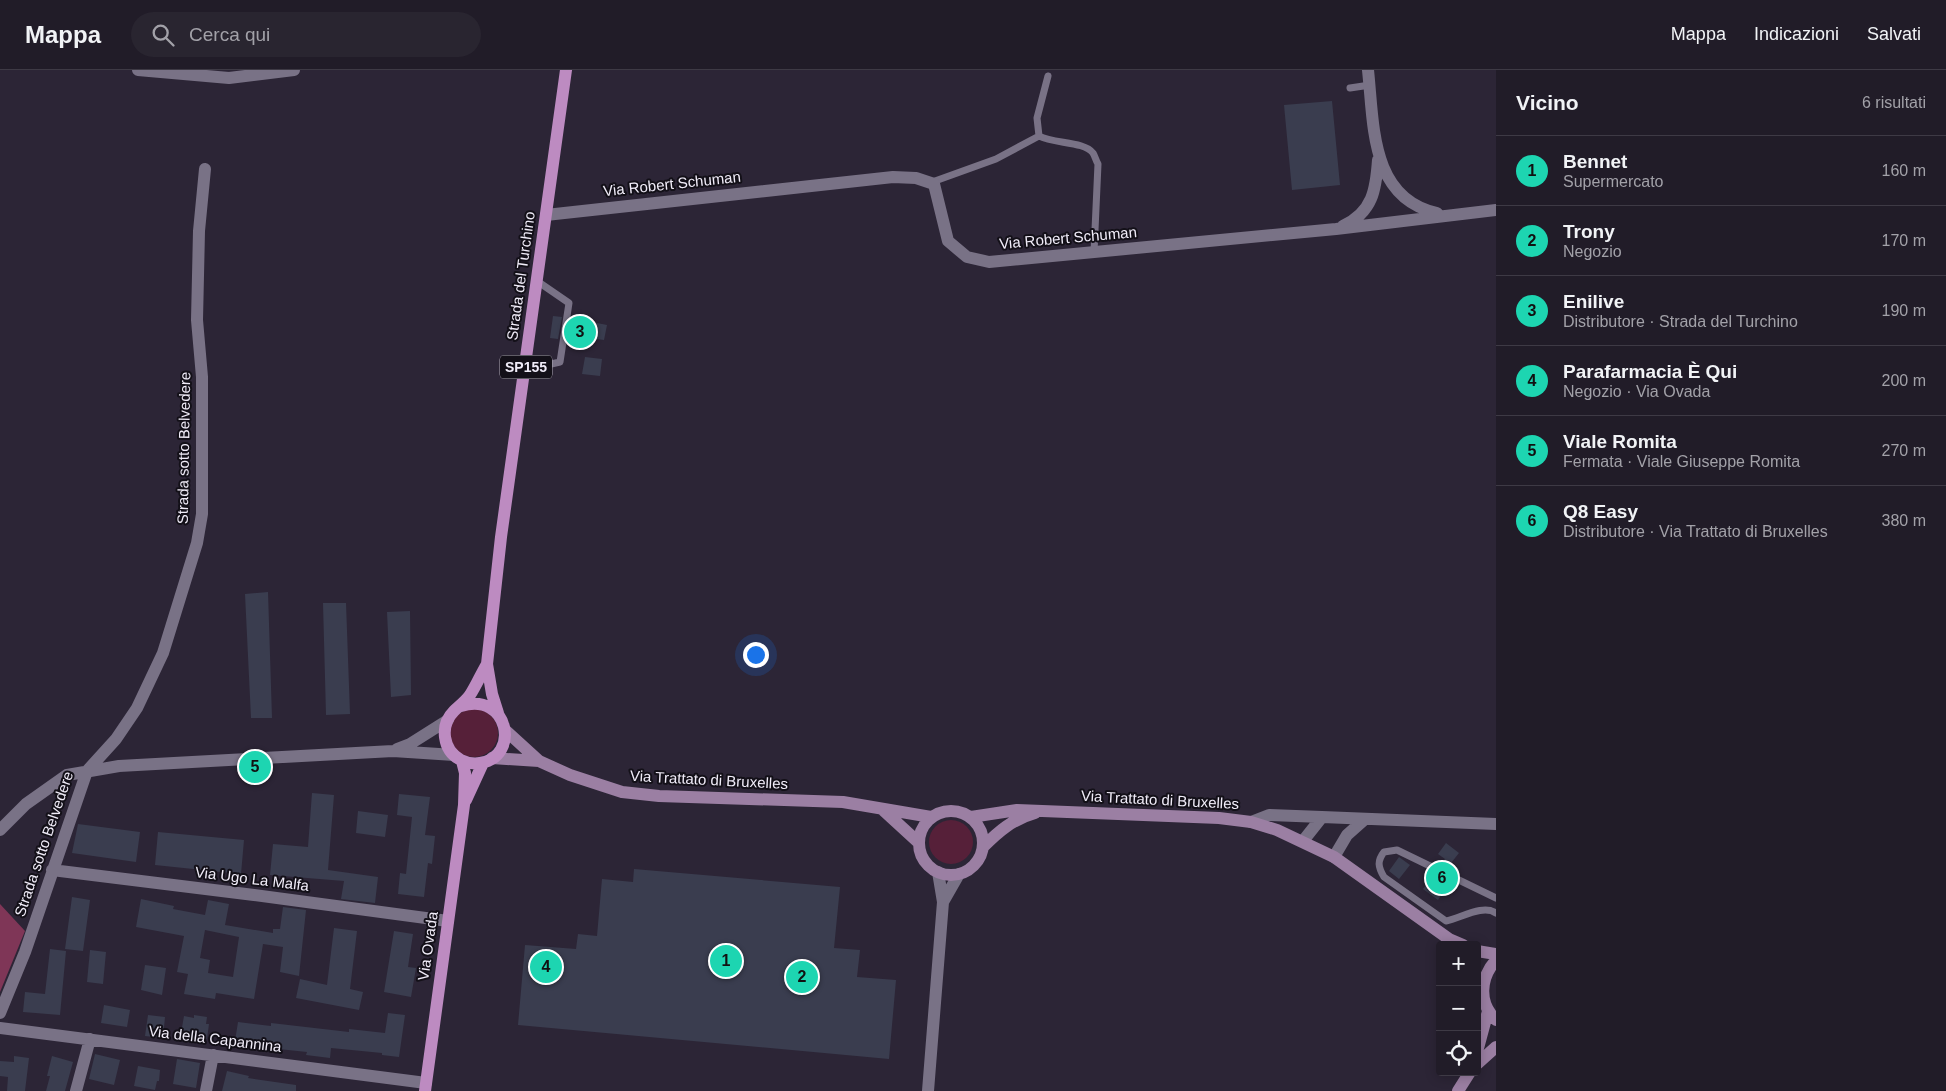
<!DOCTYPE html>
<html lang="it">
<meta charset="utf-8">
<style>
:root{--surface:#211c28;--page:#292530;--text:#f1f3f6;--muted:#a2a1a8;--line:#3e3a45;--accent:#1dd5b1}
body{margin:0;font-family:Helvetica,sans-serif;background:var(--page);color:var(--text)}
.controls{position:absolute;right:15px;bottom:15px;display:grid;overflow:hidden;border-radius:5px;box-shadow:0 2px 12px #0003}
.controls button{width:45px;height:45px;display:grid;place-items:center;padding:0;border:0;border-bottom:1px solid var(--line);background:var(--surface);color:var(--text);font:25px sans-serif}
.you{position:absolute;left:755px;top:584px;width:18px;height:18px;margin:-12px;border:4px solid #fff;border-radius:50%;background:#1a73e8;box-shadow:0 0 0 8px #1a73e833}
.badge{display:grid;place-items:center;width:32px;height:32px;border-radius:50%;background:var(--accent);color:#111;font-size:16px;font-weight:700}
.pin{position:absolute;translate:-50% -50%;border:2px solid #fff;box-shadow:0 1px 5px #0006}
.list{margin:0;padding:0;list-style:none}
h2{display:flex;justify-content:space-between;align-items:center;height:65px;margin:0;padding:0 20px;font-size:21px}
h2 small{font-size:16px;font-weight:400;color:var(--muted)}
.list li{display:grid;grid-template-columns:32px 1fr auto;gap:15px;align-items:center;box-sizing:border-box;height:70px;padding:0 20px;border-top:1px solid var(--line)}
.list b{display:block;font-size:19px;white-space:nowrap}
.list p{margin:0;font-size:16px;white-space:nowrap;color:var(--muted)}
.list em{font-size:16px;font-style:normal;color:var(--muted)}
.icon{flex:none;width:28px;height:28px;fill:none;stroke:currentColor;stroke-width:2;stroke-linecap:round;stroke-linejoin:round}
.map{position:relative;flex:none;width:1496px;height:1021px;overflow:hidden}
header{display:flex;align-items:center;gap:30px;box-sizing:border-box;height:70px;padding:0 25px;background:var(--surface);border-bottom:1px solid var(--line)}
header strong{font-size:24px}
nav{display:flex;gap:28px;margin-inline-start:auto;font-size:18px}
.search{width:350px;height:45px;background:var(--page);display:flex;align-items:center;gap:12px;box-sizing:border-box;padding:0 18px;border-radius:28px;color:var(--muted);font-size:19px}
main{display:flex}
aside{flex:1;background:var(--surface)}
.map>svg:first-child{display:block}
.green{fill:#562039}
.forest{fill:#7f3657}
.building{fill:#3a3d4f;fill-rule:evenodd}
.lines{fill:none;stroke-linecap:round;stroke-linejoin:round}
.lane{stroke:#797286;stroke-width:7}
.street{stroke:#797286;stroke-width:12}
.secondary{stroke:#9b7fa3;stroke-width:12}
.primary{stroke:#bd8bc1;stroke-width:12}
.labels{text-anchor:middle;stroke-width:4;stroke-linejoin:round;paint-order:stroke}
.shield{fill:#131018;stroke:#aeaab5;stroke-width:1}
.shield-label{font-size:14px;font-weight:bold;fill:#f0ecf8}
.street-label{font-size:15px;fill:#f0ecf8;stroke:#131018}
</style>
<header>
<strong>Mappa</strong>
<div class="search"><svg class="icon" aria-label="search" viewBox="0 0 24 24"><circle cx="10" cy="10" r="6"/><path d="M15 15l6 6"/></svg>Cerca qui</div>
<nav><a>Mappa</a><a>Indicazioni</a><a>Salvati</a></nav>
</header>
<main>
<div class="map">
<svg width="1496" height="1021" viewBox="0 0 1496 1021">
<rect width="100%" height="100%" fill="#2c2536"/>
<!-- green -->
<path class="green" d="M450 663a24 24 0 1 1 48 0a24 24 0 1 1-48 0Z
M929 772a22 22 0 1 1 44 0a22 22 0 1 1-44 0Z"/>
<!-- forest -->
<path class="forest" d="M0,834L25,861L0,922Z"/>
<!-- building -->
<path class="building" d="M1332,31L1340,115L1292,120L1284,35Z
M553,246L562,247L558,269L550,268Z
M572,248L607,255L604,270L589,268V273L569,270Z
M585,287L602,289L600,306L582,304Z
M268,522L272,648H251L245,524Z
M323,533H346L350,644L326,645Z
M410,541L411,625L391,627L387,542Z
M312,723L334,725L328,800L378,807L375,833L341,829L344,811L270,805L273,774L308,777Z
M399,724L430,727L425,765L435,766L432,794L428,793L424,827L398,824L400,803L406,804L412,747L397,745Z
M358,741L388,745L385,767L356,763Z
M78,754L140,762L136,792L72,783Z
M158,762L244,770L241,804L155,795Z
M1446,773L1459,783L1451,793L1459,799L1457,803L1440,795L1445,789L1438,784Z
M1399,787L1410,795L1399,809L1389,801Z
M634,799L840,817L834,878L860,880L857,907L896,910L889,989L518,955L525,875L576,879L578,864L597,866L602,809L633,812Z
M1434,804L1450,812L1438,830L1423,819Z
M72,827L90,830L83,881L65,879Z
M141,829L174,836L173,839L205,845L208,830L229,834L225,855L273,863V859H280L283,837L306,840L299,906L280,902L283,877L263,874L254,929L216,923L215,929L184,924L188,904L177,902L184,866L136,857ZM205,860L239,867L233,907L208,903L210,890L200,888Z
M334,858L357,861L350,919L363,922L359,940L296,928L300,909L327,915Z
M394,861L413,864L408,897L416,898L411,927L384,922Z
M50,879L66,881L60,945L23,942L25,922L45,924Z
M90,880L106,882L103,914L87,912Z
M145,895L166,898L162,925L141,920Z
M104,935L130,940L127,957L101,953Z
M388,943L405,945L399,987L382,985V983L331,978L330,988L306,985L307,982L269,978L235,971L238,952L271,956V953L349,962V959L385,963Z
M148,945L165,947L163,968L145,966Z
M194,945L207,947L206,954H209L207,969L181,963L184,946L194,948Z
M95,984L120,990L114,1015L89,1009Z
M14,986L29,988L25,1021H7L8,1007L0,1006V991L14,992Z
M52,986L73,992L65,1021H46L50,1006H47Z
M177,989L200,993L196,1018L173,1014Z
M138,996L160,1000L159,1011H157L155,1020L134,1016Z
M227,1001L249,1006L248,1008L296,1015V1021H222Z"/>
<g class="lines">
<!-- lane -->
<path class="lane" d="M1048,6L1037,48L1039,66C1054,74 1084,71 1093,83C1095,86 1096,91 1098,94L1094,182
M1350,18L1370,15
M934,114L935,111L996,89L1039,66
M525,300L560,292L569,233L537,211
M1496,828L1397,780L1384,782C1377,791 1378,797 1384,807L1446,851C1461,848 1483,834 1496,843"/>
<!-- street -->
<path class="street" d="M138,0L229,8L294,0
M1368,0C1374,55 1370,128 1437,143
M546,145L893,107L916,108L934,114L948,171L967,187L989,192L1336,159L1496,140
M1343,156C1373,142 1376,119 1378,90
M397,679L410,674L448,650
M1251,752L1269,745L1322,747
M0,760L26,734L67,705L119,696L393,681L454,685
M1303,771L1322,747L1496,754
M1334,787L1347,765L1365,749
M52,800L254,825L448,851
M943,832L959,804
M0,943L25,882L87,701L116,669L137,638L163,583L197,473L202,444V307L197,250L199,161L205,99
M0,958L426,1013
M76,1021L90,969
M206,1021L213,985
M928,1021L943,832L938,802"/>
<!-- secondary -->
<path class="secondary" d="M505,660L539,691L570,705L622,722L659,726L843,732L931,747
M492,688L539,691
M882,739L918,772
M919 773a32 32 0 1 1 64 0a32 32 0 1 1-64 0Z
M971,747L1017,740L1219,748L1251,752L1277,760L1334,787L1449,869L1463,875
M983,777C999,761 1013,749 1035,743
M1477,881L1496,884
M1496,890C1480,908 1478,933 1496,950
M1477,982L1488,941
M1477,994L1496,977
M1458,1021L1470,1002"/>
<!-- primary -->
<path class="primary" d="M461,636C509,621 521,687 480,693C474,694 467,693 461,690C443,681 439,656 454,641C459,636 465,632 470,625C476,616 481,604 487,594
M498,643L492,624L487,594L501,467L566,0
M466,730L483,693
M425,1021L464,735L465,703L462,691"/>
</g>
<g class="labels">
<!-- shield labels -->
<rect class="shield" x="500" y="285.5" width="52" height="23" rx="4"/>
<g class="shield-label">
<text x="526" y="302">SP155</text>
</g>
<!-- street labels -->
<g class="street-label">
<text transform="translate(672 114) rotate(-6)" y="5">Via Robert Schuman</text>
<text transform="translate(1068 168) rotate(-5)" y="5">Via Robert Schuman</text>
<text transform="translate(521 206) rotate(-82)" y="5">Strada del Turchino</text>
<text transform="translate(184 378) rotate(-89)" y="5">Strada sotto Belvedere</text>
<text transform="translate(709 710) rotate(3)" y="5">Via Trattato di Bruxelles</text>
<text transform="translate(1160 730) rotate(3)" y="5">Via Trattato di Bruxelles</text>
<text transform="translate(44 774) rotate(-71)" y="5">Strada sotto Belvedere</text>
<text transform="translate(252 809) rotate(7)" y="5">Via Ugo La Malfa</text>
<text transform="translate(428 876) rotate(-82)" y="5">Via Ovada</text>
<text transform="translate(215 969) rotate(7)" y="5">Via della Capannina</text>
</g>
</g>
</svg>
<div class="controls">
<button>+</button>
<button>−</button>
<button><svg class="icon" aria-label="locate" viewBox="0 0 24 24"><circle cx="12" cy="12" r="6"/><path d="M12 2v4M12 18v4M2 12h4M18 12h4"/></svg></button>
</div>
<div class="you"></div>
<div class="pin badge" style="left:726px;top:891px">1</div>
<div class="pin badge" style="left:802px;top:907px">2</div>
<div class="pin badge" style="left:580px;top:262px">3</div>
<div class="pin badge" style="left:546px;top:897px">4</div>
<div class="pin badge" style="left:255px;top:697px">5</div>
<div class="pin badge" style="left:1442px;top:808px">6</div>
</div>
<aside>
<h2>Vicino<small>6 risultati</small></h2>
<ul class="list">
<li><span class="badge">1</span><div><b>Bennet</b><p>Supermercato</p></div><em>160 m</em></li>
<li><span class="badge">2</span><div><b>Trony</b><p>Negozio</p></div><em>170 m</em></li>
<li><span class="badge">3</span><div><b>Enilive</b><p>Distributore · Strada del Turchino</p></div><em>190 m</em></li>
<li><span class="badge">4</span><div><b>Parafarmacia È Qui</b><p>Negozio · Via Ovada</p></div><em>200 m</em></li>
<li><span class="badge">5</span><div><b>Viale Romita</b><p>Fermata · Viale Giuseppe Romita</p></div><em>270 m</em></li>
<li><span class="badge">6</span><div><b>Q8 Easy</b><p>Distributore · Via Trattato di Bruxelles</p></div><em>380 m</em></li>
</ul>
</aside>
</main>
